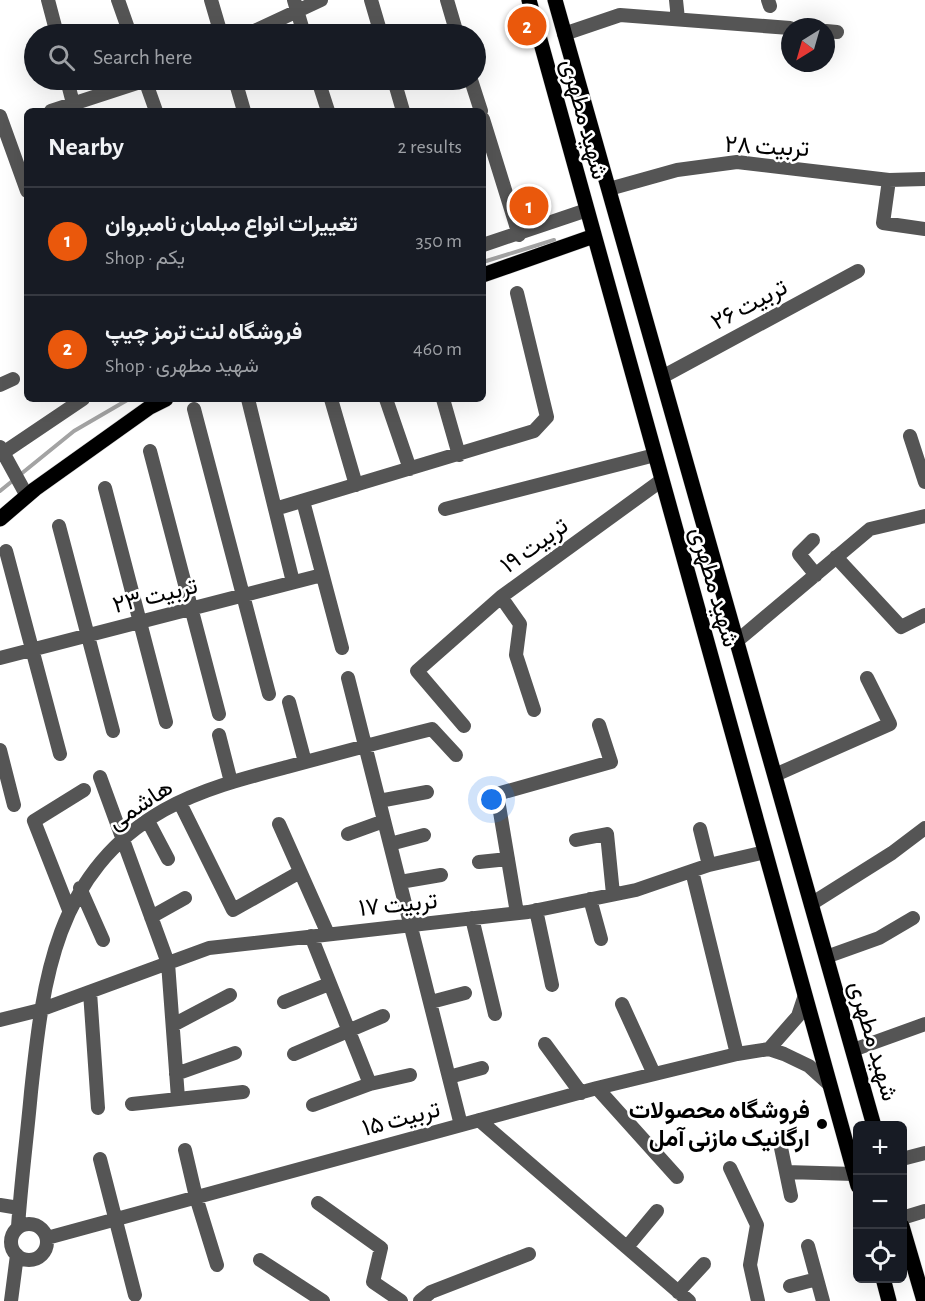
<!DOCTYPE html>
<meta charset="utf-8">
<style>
:root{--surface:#171b24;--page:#20242c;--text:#f1f3f6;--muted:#9ea1a6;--line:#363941;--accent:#ea580c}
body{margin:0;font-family:"Alegreya Sans",Vazirmatn,sans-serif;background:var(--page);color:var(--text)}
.controls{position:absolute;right:18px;bottom:18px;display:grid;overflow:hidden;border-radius:9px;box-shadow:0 6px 24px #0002}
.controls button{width:54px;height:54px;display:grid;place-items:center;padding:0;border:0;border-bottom:2px solid var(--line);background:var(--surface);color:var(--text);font:30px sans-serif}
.compass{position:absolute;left:781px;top:18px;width:54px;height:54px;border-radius:50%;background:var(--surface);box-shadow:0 6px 24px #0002;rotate:217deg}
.you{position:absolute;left:492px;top:800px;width:21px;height:21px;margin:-15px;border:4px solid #fff;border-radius:50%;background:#1a73e8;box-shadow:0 0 0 9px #1a73e833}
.badge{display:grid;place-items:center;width:39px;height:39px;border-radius:50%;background:var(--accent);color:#fff;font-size:20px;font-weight:700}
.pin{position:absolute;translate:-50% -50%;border:3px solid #fff;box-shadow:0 2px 6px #0006}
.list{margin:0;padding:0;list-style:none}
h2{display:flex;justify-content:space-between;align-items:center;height:78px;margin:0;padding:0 24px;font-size:26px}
h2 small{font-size:20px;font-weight:400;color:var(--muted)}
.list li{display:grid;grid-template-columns:39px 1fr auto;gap:18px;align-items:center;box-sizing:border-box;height:108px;padding:0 24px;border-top:2px solid var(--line)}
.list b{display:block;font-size:22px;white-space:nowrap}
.list p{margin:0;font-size:20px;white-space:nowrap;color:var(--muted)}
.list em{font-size:20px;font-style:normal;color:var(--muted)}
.icon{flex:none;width:33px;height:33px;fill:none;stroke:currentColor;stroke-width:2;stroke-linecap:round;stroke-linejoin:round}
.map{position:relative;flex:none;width:925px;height:1301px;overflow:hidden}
.search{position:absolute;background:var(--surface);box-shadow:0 6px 24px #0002;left:24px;top:24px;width:462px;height:66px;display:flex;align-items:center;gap:15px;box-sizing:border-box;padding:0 21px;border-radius:33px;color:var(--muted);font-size:22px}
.panel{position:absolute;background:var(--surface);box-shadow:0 6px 24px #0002;left:24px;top:108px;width:462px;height:294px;border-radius:9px}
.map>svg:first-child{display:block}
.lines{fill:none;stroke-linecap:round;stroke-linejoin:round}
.stream{stroke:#a3a3a3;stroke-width:4}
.major-casing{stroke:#dbdbdb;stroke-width:16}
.minor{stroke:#555;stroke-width:14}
.major{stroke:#000;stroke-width:15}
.poi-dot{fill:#000;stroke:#fff;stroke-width:2}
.labels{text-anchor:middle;stroke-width:5;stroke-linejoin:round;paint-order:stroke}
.street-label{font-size:24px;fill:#000;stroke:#fff}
.poi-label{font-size:24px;font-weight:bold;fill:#000;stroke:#fff;text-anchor:end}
</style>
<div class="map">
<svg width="925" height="1301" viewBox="0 0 925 1301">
<rect width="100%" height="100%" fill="#fff"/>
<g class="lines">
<!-- stream -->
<path class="stream" d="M483,262L554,240
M0,491L74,431L129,399"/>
<!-- major casing -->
<g class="major-casing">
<path id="major" d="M529,0L858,1186
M555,0L874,1126
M483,275L594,236
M0,519L35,489L150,407L166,399
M902,1226L924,1301
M883,1278L889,1301"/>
</g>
<!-- minor -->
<path class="minor" d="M48,0L57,34
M118,0L130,34
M211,0L221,34
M294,0L304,34
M371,0L381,34
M447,0L457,34
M676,0L678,19
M768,0L770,6
M826,31L837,32
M248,34L321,0
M564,34L620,15L790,28
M67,80L75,111
M145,80L156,111
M235,80L244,111
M318,80L328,111
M394,80L403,111
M471,80L481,111
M51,111L146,80
M0,116L27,191
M483,119L519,235
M889,180L883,223L925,229
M609,189L677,170L737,162L889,180L925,179
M483,245L587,210
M662,377L858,271
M0,385L13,379
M248,399L293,582
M331,399L356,485
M386,399L410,469
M443,399L459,455
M194,409L269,694
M910,436L925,482
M0,447L27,496
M150,451L219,714
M0,455L83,399
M105,488L166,722
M303,501L342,648
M275,509L534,431L547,417L517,293
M445,509L655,455
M59,526L113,731
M813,540L799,554L816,575
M6,551L60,754
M836,557L901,627L925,615
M737,641L870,529L925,516
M0,658L322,575
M348,678L461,1125
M289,702L305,762
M534,710L516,655L520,624L501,597L662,480
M464,726L417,671L501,597
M219,735L231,782
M0,750L14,805
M775,775L890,724L867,678
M100,777L168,963L178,1098
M379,801L427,792
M180,803L233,910L300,872
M148,821L168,859
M279,824L328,934
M700,829L709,865
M348,834L384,821
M576,840L607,834L613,894
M390,844L424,835
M479,862L508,859
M692,871L737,1054
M400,882L441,875
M80,888L103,940
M590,899L601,939
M811,904L892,853L925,828
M69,910L34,821L84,790
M536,910L552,985
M517,913L497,794L611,762L599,725
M151,917L185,898
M472,918L495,1014
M311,936L370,1084
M826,957L879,938L913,918
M90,992L98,1108
M284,1002L329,984
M431,1002L465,993
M622,1004L654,1074
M0,1020L40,1010L209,948L528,912L636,890L709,865L765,852
M173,1025L230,995
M545,1044L581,1093
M769,1049L798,1016L805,995
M853,1050L925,1024
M294,1054L383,1016
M176,1074L235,1053
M449,1077L482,1068
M597,1088L677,1177
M132,1104L243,1092
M313,1105L370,1084L410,1075
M479,1120L689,1301
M780,1143L791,1196
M185,1150L196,1197L217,1265
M100,1159L135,1295
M902,1159L925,1153
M730,1168L757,1225L750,1265L758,1301
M786,1172L854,1174
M318,1203L381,1248L373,1282L401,1301
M0,1205L19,1208
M902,1218L925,1211
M11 1242a18 18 0 1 1 36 0a18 18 0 1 1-36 0Z
M18,1227C21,1182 27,1137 31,1092C43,979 55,872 164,810C202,789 245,778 287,767C335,754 384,741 432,729L456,755
M47,1238L597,1088L737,1054L769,1049L784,1054L809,1066L830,1085
M808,1246L823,1301
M627,1247L657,1211
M260,1260L323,1301
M790,1286L817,1279
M678,1292L704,1264
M11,1301L17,1255
M420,1301L431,1292L529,1254"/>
<!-- major -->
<use href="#major" class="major"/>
</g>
<!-- markers -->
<circle class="poi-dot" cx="822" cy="1124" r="6"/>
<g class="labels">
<!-- street labels -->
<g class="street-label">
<text transform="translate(585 119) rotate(75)" y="8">شهید مطهری</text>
<text transform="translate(767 146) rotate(3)" y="8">تربیت ۲۸</text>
<text transform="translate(749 304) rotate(-28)" y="8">تربیت ۲۶</text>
<text transform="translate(534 545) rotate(-36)" y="8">تربیت ۱۹</text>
<text transform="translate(715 587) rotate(74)" y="8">شهید مطهری</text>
<text transform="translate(155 595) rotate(-14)" y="8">تربیت ۲۳</text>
<text transform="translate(140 804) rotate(-33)" y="8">هاشمی</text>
<text transform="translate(398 904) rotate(-6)" y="8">تربیت ۱۷</text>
<text transform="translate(874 1041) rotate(74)" y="8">شهید مطهری</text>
<text transform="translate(401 1118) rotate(-15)" y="8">تربیت ۱۵</text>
</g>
<!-- poi labels -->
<g class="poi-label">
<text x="810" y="1118">فروشگاه محصولات<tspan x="810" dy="28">ارگانیک مازنی آمل</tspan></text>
</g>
</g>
</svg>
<div class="controls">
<button>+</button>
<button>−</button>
<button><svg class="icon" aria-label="locate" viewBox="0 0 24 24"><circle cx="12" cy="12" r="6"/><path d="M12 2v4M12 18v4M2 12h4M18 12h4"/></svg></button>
</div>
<svg class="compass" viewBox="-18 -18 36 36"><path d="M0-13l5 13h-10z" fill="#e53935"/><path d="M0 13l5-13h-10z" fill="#9ea1a6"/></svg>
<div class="you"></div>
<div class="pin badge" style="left:529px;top:206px">1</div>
<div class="pin badge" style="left:527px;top:26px">2</div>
<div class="search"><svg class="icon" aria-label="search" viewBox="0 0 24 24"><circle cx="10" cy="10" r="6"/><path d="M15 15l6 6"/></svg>Search here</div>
<section class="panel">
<h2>Nearby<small>2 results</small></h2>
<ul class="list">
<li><span class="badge">1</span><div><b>تغییرات انواع مبلمان نامبروان</b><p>Shop · یکم</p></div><em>350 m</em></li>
<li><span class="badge">2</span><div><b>فروشگاه لنت ترمز چیپ</b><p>Shop · شهید مطهری</p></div><em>460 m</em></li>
</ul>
</section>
</div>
